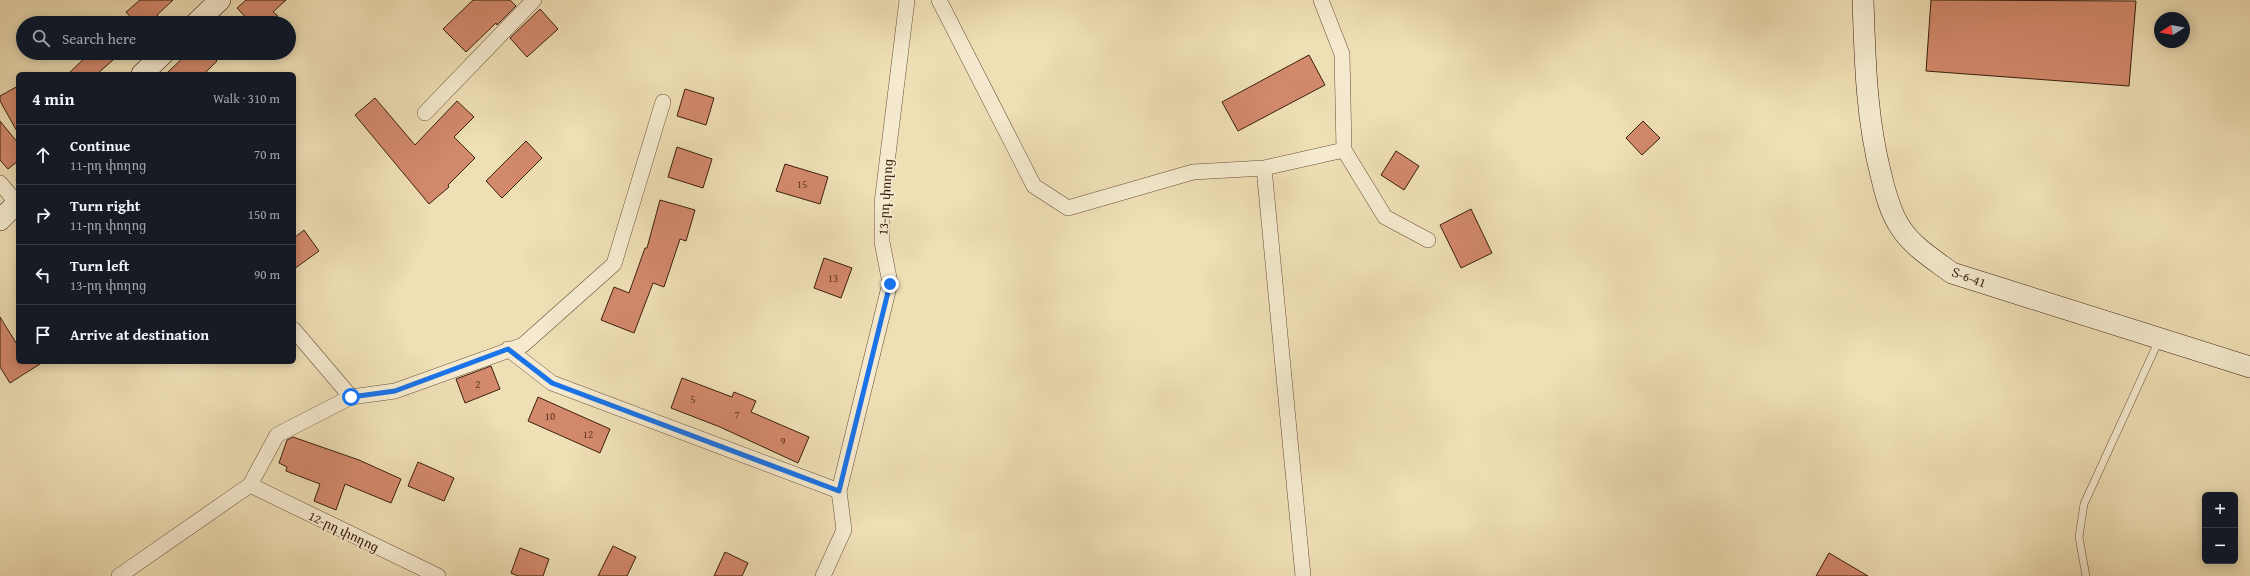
<!DOCTYPE html>
<meta charset="utf-8">
<style>
:root{--surface:#171b24;--page:#20242c;--text:#f1f3f6;--muted:#9ea1a6;--line:#363941}
body{margin:0;font-family:"Gentium Book Plus","Noto Serif Armenian",serif;background:var(--page);color:var(--text)}
.controls{position:absolute;right:12px;bottom:12px;display:grid;overflow:hidden;border-radius:6px;box-shadow:0 2px 10px #0003}
.controls button{width:36px;height:36px;display:grid;place-items:center;padding:0;border:0;border-bottom:1px solid var(--line);background:var(--surface);color:var(--text);font:20px sans-serif}
.compass{position:absolute;left:2154px;top:12px;width:36px;height:36px;border-radius:50%;background:var(--surface);box-shadow:0 2px 10px #0003;rotate:259deg}
.stop{position:absolute;width:12px;height:12px;margin:-9px;border:3px solid #1a73e8;border-radius:50%;background:#fff}
.stop.end{background:#1a73e8;border-color:#fff;box-shadow:0 1px 4px #0008}
.list{margin:0;padding:0;list-style:none}
h2{display:flex;justify-content:space-between;align-items:center;height:52px;margin:0;padding:0 16px;font-size:17px}
h2 small{font-size:13px;font-weight:400;color:var(--muted)}
.list li{display:grid;grid-template-columns:26px 1fr auto;gap:12px;align-items:center;box-sizing:border-box;height:60px;padding:0 16px;border-top:1px solid var(--line)}
.list b{display:block;font-size:15px;white-space:nowrap}
.list p{margin:0;font-size:13px;white-space:nowrap;color:var(--muted)}
.list em{font-size:13px;font-style:normal;color:var(--muted)}
.icon{flex:none;width:22px;height:22px;fill:none;stroke:currentColor;stroke-width:2;stroke-linecap:round;stroke-linejoin:round}
.map{position:relative;flex:none;width:2250px;height:576px;overflow:hidden}
.search{position:absolute;background:var(--surface);box-shadow:0 2px 10px #0003;left:16px;top:16px;width:280px;height:44px;display:flex;align-items:center;gap:10px;box-sizing:border-box;padding:0 14px;border-radius:22px;color:var(--muted);font-size:15px}
.panel{position:absolute;background:var(--surface);box-shadow:0 2px 10px #0003;left:16px;top:72px;width:280px;height:292px;border-radius:6px}
.map>svg:first-child{display:block}
.building{fill:#d3896c;stroke:#3a1f0e}
.lines{fill:none;stroke-linecap:round;stroke-linejoin:round}
.lane-casing{stroke:#674f38;stroke-width:8}
.street-casing{stroke:#674f38;stroke-width:16}
.secondary-casing{stroke:#3a1f0e;stroke-width:22}
.lane{stroke:#f5eacf;stroke-width:7}
.street{stroke:#f5eacf;stroke-width:15}
.secondary{stroke:#f5eacf;stroke-width:21}
.route{stroke:#1a73e8;stroke-width:5}
.labels{text-anchor:middle;stroke-width:4;stroke-linejoin:round;paint-order:stroke}
.number-label{font-size:11px;fill:#603a26}
.street-label{font-size:13px;fill:#3a1f0e;stroke:#f5eacf}
</style>
<div class="map">
<svg width="2250" height="576" viewBox="0 0 2250 576">
<rect width="100%" height="100%" fill="#efdfb5"/>
<filter id="stains"><feTurbulence type="fractalNoise" baseFrequency=".005" numOctaves="4"/><feColorMatrix values="0 0 0 0 .2 0 0 0 0 .09 0 0 0 0 .02 0 0 0 .5 -.17"/></filter>
<radialGradient id="worn" r=".72"><stop offset=".6" stop-color="#630" stop-opacity="0"/><stop offset="1" stop-color="#630" stop-opacity=".3"/></radialGradient>
<!-- building -->
<path class="building" d="M140,0H173L157,15L164,23H136L126,12Z
M246,0H286L273,12L278,16L271,23H251L237,8Z
M473,0H510L516,6L497,25L496,23L466,52L443,29Z
M1931,0L2136,1L2129,86L1926,71Z
M540,9L558,29L527,57L510,38Z
M90,53H121L97,74H68Z
M188,53H209L217,61L204,74H166Z
M1309,55L1325,85L1238,131L1222,102Z
M18,86V133L0,101V96Z
M685,89L714,98L706,125L677,116Z
M375,98L415,145L457,101L474,117L454,137L475,158L448,185L449,187L429,204L355,115Z
M0,121L18,143V161L8,169L0,160Z
M1643,121L1660,138L1642,155L1626,138Z
M526,141L542,158L502,198L486,181Z
M677,147L712,159L703,188L668,177Z
M1396,151L1419,166L1404,190L1381,175Z
M785,164L828,177L820,204L776,191Z
M660,200L695,210L686,241L680,239L664,287L653,283L634,333L601,320L614,287L629,293L645,248H647Z
M1471,209L1492,253L1461,268L1440,225Z
M304,230L319,251L294,269V238Z
M824,258L852,268L841,298L814,288Z
M0,317L18,346V362H43L10,383L0,367Z
M491,366L500,389L465,403L456,379Z
M682,378L732,397L734,392L756,401L751,412L809,437L798,463L720,427L671,408Z
M538,397L610,429L600,453L528,421Z
M293,437L359,460L401,479L391,503L345,484L336,510L314,501L320,484L286,471L287,467L279,463L287,440Z
M418,462L454,478L444,501L408,486Z
M613,546L636,557L627,576H598Z
M520,548L549,559L543,576H518L511,573Z
M725,552L748,563L742,576H714Z
M1829,553L1868,576H1816Z"/>
<g class="lines">
<!-- lane casing -->
<g class="lane-casing">
<path id="lane" d="M2086,576L2079,537L2084,504L2159,340"/>
</g>
<!-- street casing -->
<g class="street-casing">
<path id="street" d="M939,0L1034,186L1068,208L1193,172L1264,168L1344,150
M1321,0L1342,54L1344,150L1385,217L1428,240
M425,113L534,0
M1264,168L1303,576
M0,183L17,203
M294,330L351,397
M508,349L552,383L839,491
M250,485L438,576
M119,576L250,485L277,435L351,397L395,391L523,345L614,264L663,102
M823,576L844,530L839,491L890,283L882,242V203L907,0"/>
</g>
<!-- secondary casing -->
<g class="secondary-casing">
<path id="secondary" d="M1863,0C1865,59 1866,117 1881,175C1885,192 1890,212 1900,227C1913,247 1933,259 1952,273L2250,367
M196,23L220,0
M142,74L164,53
M0,220L18,202"/>
</g>
<!-- lane -->
<use href="#lane" class="lane"/>
<!-- street -->
<use href="#street" class="street"/>
<!-- secondary -->
<use href="#secondary" class="secondary"/>
</g>
<g class="lines">
<!-- route -->
<path class="route" d="M351,397L395,391L508,349L552,383L839,491L890,284"/>
</g>
<g class="labels">
<!-- number labels -->
<g class="number-label">
<text x="802" y="188">15</text>
<text x="833" y="282">13</text>
<text x="478" y="388">2</text>
<text x="693" y="403">5</text>
<text x="737" y="418">7</text>
<text x="550" y="420">10</text>
<text x="588" y="438">12</text>
<text x="783" y="445">9</text>
</g>
<!-- street labels -->
<g class="street-label">
<text transform="translate(885 197) rotate(-86)" y="5">13-րդ փողոց</text>
<text transform="translate(1969 277) rotate(20)" y="5">Տ-6-41</text>
<text transform="translate(344 531) rotate(26)" y="5">12-րդ փողոց</text>
</g>
</g>
<rect width="100%" height="100%" filter="url(#stains)"/>
<rect width="100%" height="100%" fill="url(#worn)"/>
</svg>
<div class="controls">
<button>+</button>
<button>−</button>
</div>
<svg class="compass" viewBox="-18 -18 36 36"><path d="M0-13l5 13h-10z" fill="#e53935"/><path d="M0 13l5-13h-10z" fill="#9ea1a6"/></svg>
<div class="stop" style="left:351px;top:397px"></div>
<div class="stop end" style="left:890px;top:284px"></div>
<div class="search"><svg class="icon" aria-label="search" viewBox="0 0 24 24"><circle cx="10" cy="10" r="6"/><path d="M15 15l6 6"/></svg>Search here</div>
<section class="panel">
<h2>4 min<small>Walk · 310 m</small></h2>
<ul class="list">
<li><svg class="icon" aria-label="ahead" viewBox="0 0 24 24"><path d="M12 20V5M6 11l6-6 6 6"/></svg><div><b>Continue</b><p>11-րդ փողոց</p></div><em>70 m</em></li>
<li><svg class="icon" aria-label="right" viewBox="0 0 24 24"><path d="M7 20v-9h11M14 6l5 5-5 5"/></svg><div><b>Turn right</b><p>11-րդ փողոց</p></div><em>150 m</em></li>
<li><svg class="icon" aria-label="left" viewBox="0 0 24 24"><path d="M17 20v-9H6M10 6l-5 5 5 5"/></svg><div><b>Turn left</b><p>13-րդ փողոց</p></div><em>90 m</em></li>
<li><svg class="icon" aria-label="arrive" viewBox="0 0 24 24"><path d="M6 21V4h12l-3 4 3 4H6"/></svg><div><b>Arrive at destination</b></div></li>
</ul>
</section>
</div>
